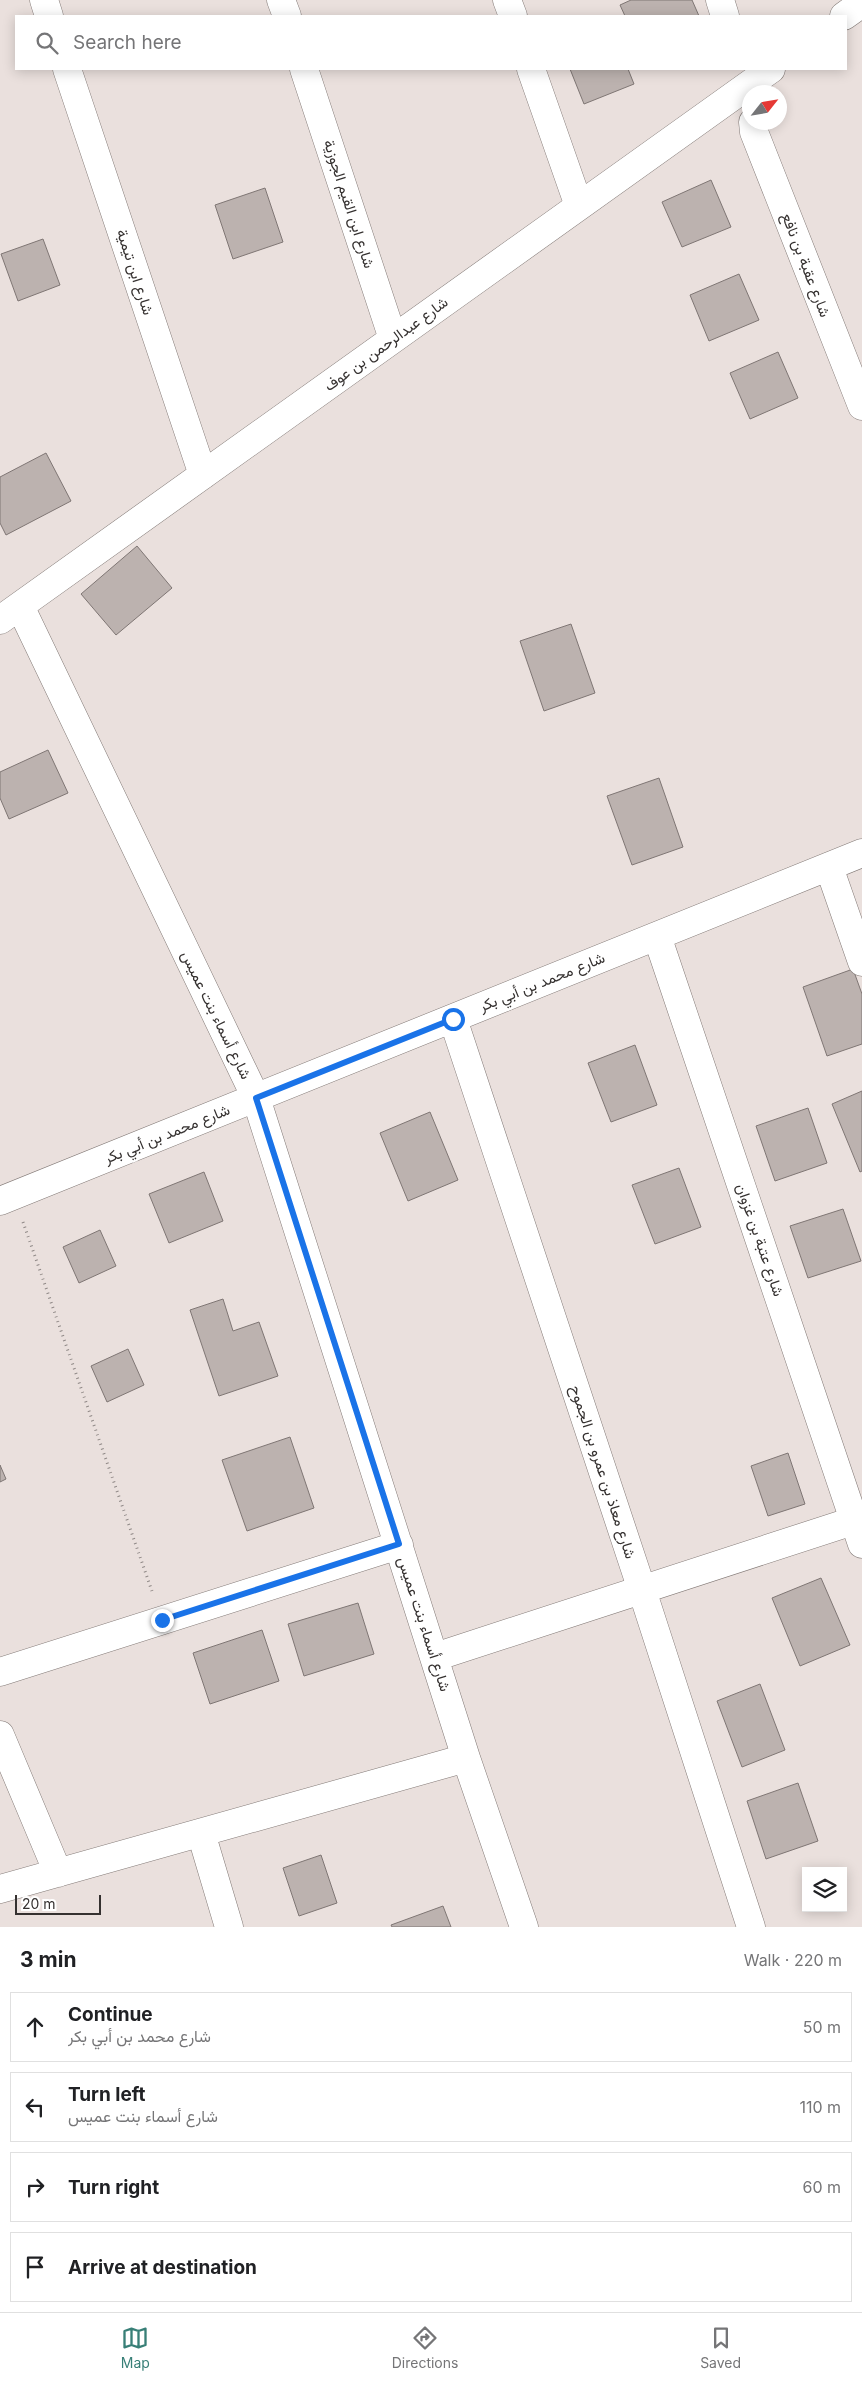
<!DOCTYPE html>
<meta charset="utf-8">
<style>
:root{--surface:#fff;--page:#f6f6f6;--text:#202124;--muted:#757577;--line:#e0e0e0;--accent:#387f77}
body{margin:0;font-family:Inter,Vazirmatn,sans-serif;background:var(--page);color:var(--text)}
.controls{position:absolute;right:15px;bottom:15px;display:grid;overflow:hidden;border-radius:0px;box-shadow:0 2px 12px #0003}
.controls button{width:45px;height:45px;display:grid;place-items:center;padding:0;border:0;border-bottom:1px solid var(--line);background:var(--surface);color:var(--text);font:25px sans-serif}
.compass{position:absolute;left:742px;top:85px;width:45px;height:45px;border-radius:50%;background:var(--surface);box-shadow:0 2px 12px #0003;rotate:59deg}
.scale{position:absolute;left:15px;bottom:12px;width:86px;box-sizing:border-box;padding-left:5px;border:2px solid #353130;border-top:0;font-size:14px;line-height:18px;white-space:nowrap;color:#353130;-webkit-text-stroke:4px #fff;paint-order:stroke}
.stop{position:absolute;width:15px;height:15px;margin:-11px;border:4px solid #1a73e8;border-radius:50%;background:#fff}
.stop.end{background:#1a73e8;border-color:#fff;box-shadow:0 1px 5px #0008}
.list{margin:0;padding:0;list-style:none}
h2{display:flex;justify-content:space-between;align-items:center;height:65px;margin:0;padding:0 20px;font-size:21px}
h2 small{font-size:16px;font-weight:400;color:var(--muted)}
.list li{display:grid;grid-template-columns:32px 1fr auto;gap:15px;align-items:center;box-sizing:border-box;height:70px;margin:0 10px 10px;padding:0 10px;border:1px solid var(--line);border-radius:0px}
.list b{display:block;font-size:19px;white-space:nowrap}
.list p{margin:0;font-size:16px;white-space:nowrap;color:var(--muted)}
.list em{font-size:16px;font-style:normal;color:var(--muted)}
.icon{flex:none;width:28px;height:28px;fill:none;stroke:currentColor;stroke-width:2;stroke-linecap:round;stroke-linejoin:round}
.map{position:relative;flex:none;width:862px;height:1927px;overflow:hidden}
.search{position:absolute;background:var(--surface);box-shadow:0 2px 12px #0003;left:15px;right:15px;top:15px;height:55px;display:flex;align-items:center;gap:12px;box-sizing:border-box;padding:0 18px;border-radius:0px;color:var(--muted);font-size:19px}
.sheet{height:385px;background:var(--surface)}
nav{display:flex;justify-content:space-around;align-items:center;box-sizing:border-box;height:70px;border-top:1px solid var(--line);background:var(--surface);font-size:14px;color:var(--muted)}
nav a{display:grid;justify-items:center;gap:2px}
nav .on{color:var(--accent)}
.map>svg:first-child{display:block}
.building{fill:#bcb2af;stroke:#7f7674}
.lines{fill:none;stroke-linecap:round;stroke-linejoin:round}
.street-casing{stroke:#837a77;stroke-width:29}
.path{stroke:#908987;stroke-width:3;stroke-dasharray:1 4;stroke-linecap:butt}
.street{stroke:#fff;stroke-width:28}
.route{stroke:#1a73e8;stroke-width:6}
.labels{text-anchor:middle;stroke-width:4;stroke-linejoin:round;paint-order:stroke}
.street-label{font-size:15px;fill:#353130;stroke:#fff}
</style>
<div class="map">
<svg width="862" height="1927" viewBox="0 0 862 1927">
<rect width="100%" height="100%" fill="#eae0dd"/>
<!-- building -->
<path class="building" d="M631,0H692L699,16H625L620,5Z
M570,69H628L634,84L584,104Z
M711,180L731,227L682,247L662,202Z
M265,188L283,242L233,259L215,205Z
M43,239L60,285L18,301L1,254Z
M739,274L759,320L709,341L690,295Z
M778,352L798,398L750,419L730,373Z
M46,453L71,501L6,535L0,523V477Z
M137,546L172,588L116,635L81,594Z
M571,624L595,693L544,711L520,641Z
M48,750L68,793L9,819L0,798V772Z
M659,778L683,847L632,865L607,796Z
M853,969L862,994V1044L827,1056L803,987Z
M635,1045L657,1105L611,1122L588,1063Z
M862,1091V1171L860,1172L832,1104Z
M808,1108L827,1163L775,1181L756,1126Z
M430,1112L458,1180L408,1201L380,1133Z
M679,1168L701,1227L655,1244L632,1185Z
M204,1172L223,1221L169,1243L149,1194Z
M843,1209L861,1261L808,1278L790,1226Z
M100,1230L116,1266L79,1283L63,1247Z
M223,1299L233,1331L259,1322L278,1376L219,1396L190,1310Z
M128,1349L144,1385L107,1402L91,1366Z
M290,1437L314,1508L247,1531L222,1460Z
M788,1453L805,1504L768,1516L751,1466Z
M0,1465L6,1479L0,1482Z
M821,1578L850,1645L800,1666L772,1598Z
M358,1603L374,1654L304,1676L288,1624Z
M262,1630L279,1681L210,1704L193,1653Z
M760,1684L785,1750L742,1767L717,1701Z
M798,1783L818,1841L766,1859L747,1801Z
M321,1855L337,1903L299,1916L283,1868Z
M443,1906L451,1927H392L391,1925Z"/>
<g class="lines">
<!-- street casing -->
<g class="street-casing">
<path id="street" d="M44,0L49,16
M281,0L287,16
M507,0L513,16
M720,0L725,16
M844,16L862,3
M67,69L203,475
M304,69L393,339
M531,69L579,206
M753,122L754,132L862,406
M20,606L256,1098L466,1758L524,1927
M0,620L771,69
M829,867L862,962
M657,936L862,1544
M453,1019L642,1590L751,1927
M0,1201L862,853
M435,1657L862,1518
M0,1672L399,1545
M0,1735L58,1873
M201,1833L229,1927
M0,1889L466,1758"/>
</g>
<!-- path -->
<path class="path" d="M23,1222L153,1594"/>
<!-- street -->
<use href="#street" class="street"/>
</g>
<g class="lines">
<!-- route -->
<path class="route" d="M162,1620L399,1544L256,1098L453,1019"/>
</g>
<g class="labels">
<!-- street labels -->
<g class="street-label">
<text transform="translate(349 204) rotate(72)" y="5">شارع ابن القيم الجوزية</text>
<text transform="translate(806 265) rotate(69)" y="5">شارع عقبة بن نافع</text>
<text transform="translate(135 272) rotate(72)" y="5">شارع ابن تيمية</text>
<text transform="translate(386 344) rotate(-36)" y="5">شارع عبدالرحمن بن عوف</text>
<text transform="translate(542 982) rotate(-22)" y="5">شارع محمد بن أبي بكر</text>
<text transform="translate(216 1015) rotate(64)" y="5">شارع أسماء بنت عميس</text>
<text transform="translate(167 1134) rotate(-22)" y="5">شارع محمد بن أبي بكر</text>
<text transform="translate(760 1240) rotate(71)" y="5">شارع عتبة بن غزوان</text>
<text transform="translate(603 1472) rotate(72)" y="5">شارع معاذ بن عمرو بن الجموح</text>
<text transform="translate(424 1624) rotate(72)" y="5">شارع أسماء بنت عميس</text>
</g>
</g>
</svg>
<div class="controls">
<button><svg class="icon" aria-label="layers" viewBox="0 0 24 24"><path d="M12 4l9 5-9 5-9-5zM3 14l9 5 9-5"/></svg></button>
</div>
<svg class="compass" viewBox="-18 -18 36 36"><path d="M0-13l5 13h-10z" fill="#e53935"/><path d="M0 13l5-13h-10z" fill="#757577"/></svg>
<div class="scale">20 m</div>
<div class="stop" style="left:453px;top:1019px"></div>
<div class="stop end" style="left:162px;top:1620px"></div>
<div class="search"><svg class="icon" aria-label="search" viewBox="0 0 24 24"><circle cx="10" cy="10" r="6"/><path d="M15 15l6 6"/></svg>Search here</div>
</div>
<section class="sheet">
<h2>3 min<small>Walk · 220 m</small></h2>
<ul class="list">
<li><svg class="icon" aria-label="ahead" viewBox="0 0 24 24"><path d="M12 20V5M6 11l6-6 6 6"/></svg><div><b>Continue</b><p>شارع محمد بن أبي بكر</p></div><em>50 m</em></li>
<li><svg class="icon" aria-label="left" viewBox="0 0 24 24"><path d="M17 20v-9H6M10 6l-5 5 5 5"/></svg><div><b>Turn left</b><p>شارع أسماء بنت عميس</p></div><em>110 m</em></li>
<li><svg class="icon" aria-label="right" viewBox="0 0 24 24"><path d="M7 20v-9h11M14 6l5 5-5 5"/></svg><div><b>Turn right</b></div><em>60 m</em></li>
<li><svg class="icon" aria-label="arrive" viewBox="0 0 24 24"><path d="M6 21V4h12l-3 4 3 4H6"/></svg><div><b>Arrive at destination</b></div></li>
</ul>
</section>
<nav>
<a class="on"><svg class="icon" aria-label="map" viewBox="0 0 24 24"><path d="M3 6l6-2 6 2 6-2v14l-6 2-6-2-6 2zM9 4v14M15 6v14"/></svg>Map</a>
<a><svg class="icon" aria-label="directions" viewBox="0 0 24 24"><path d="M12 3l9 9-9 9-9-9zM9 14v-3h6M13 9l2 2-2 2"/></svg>Directions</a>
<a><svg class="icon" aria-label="saved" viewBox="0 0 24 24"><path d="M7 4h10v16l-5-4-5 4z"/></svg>Saved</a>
</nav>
